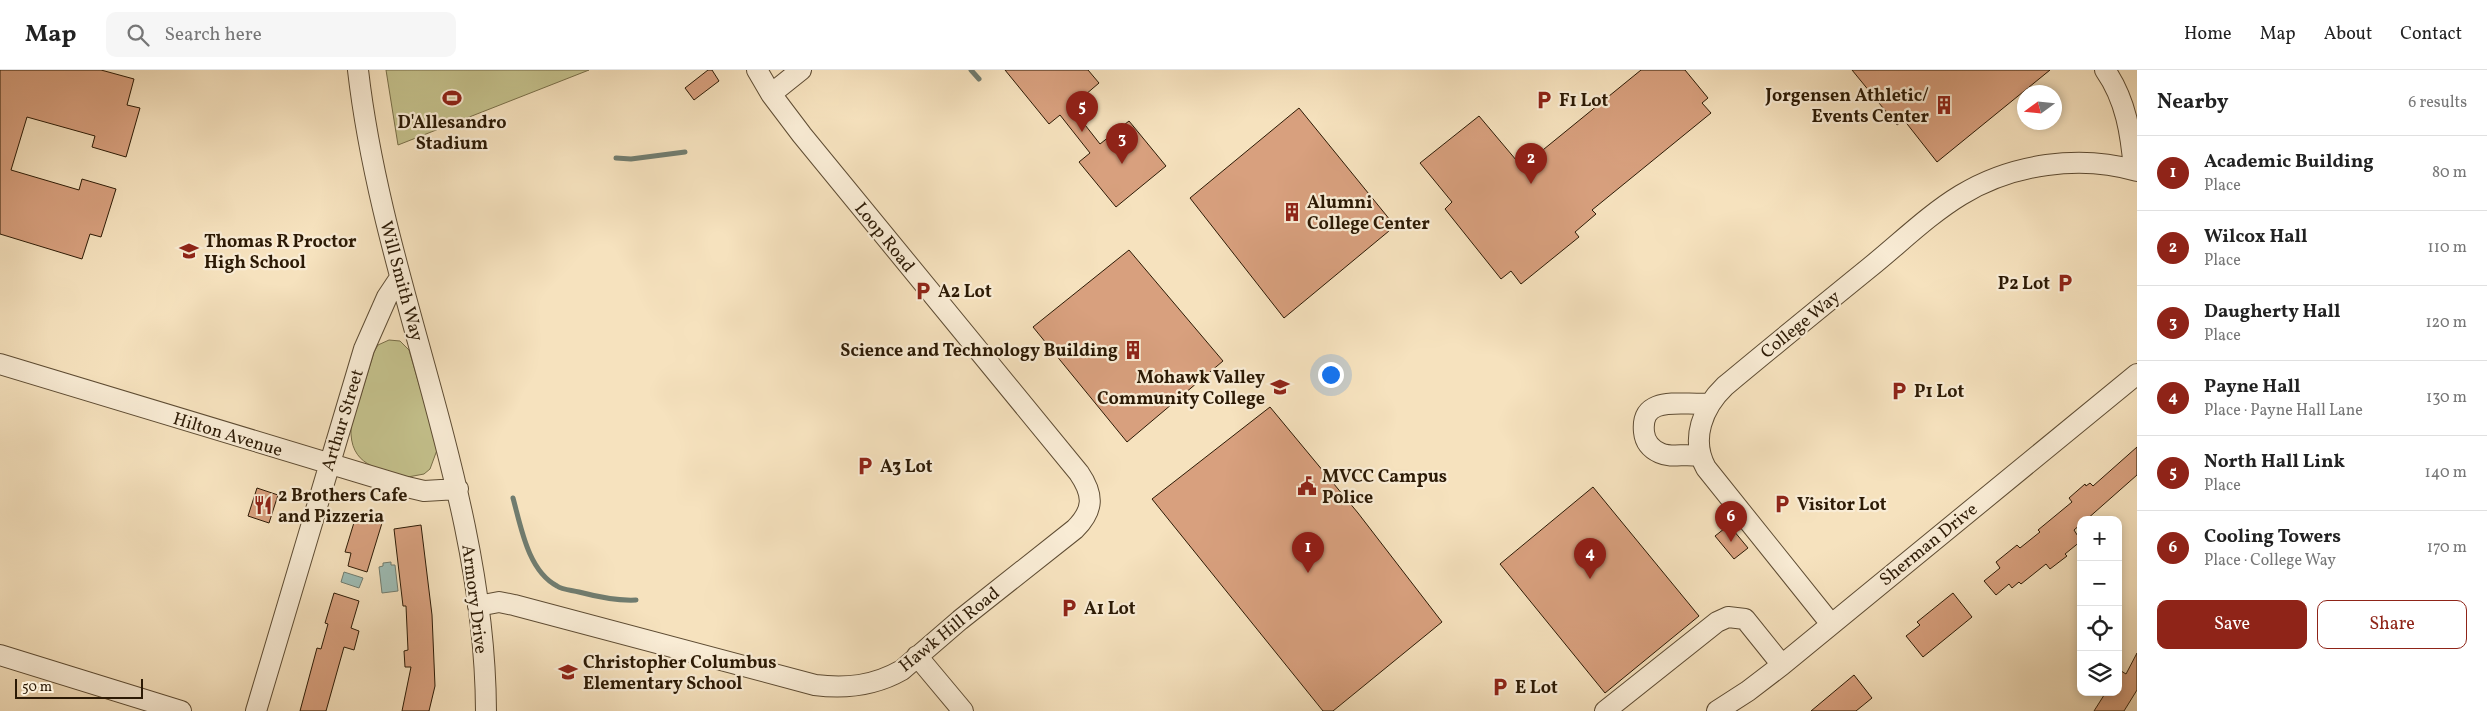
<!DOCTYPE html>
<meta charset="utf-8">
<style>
:root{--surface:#fff;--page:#f6f6f6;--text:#222;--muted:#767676;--line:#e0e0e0;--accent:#8f2418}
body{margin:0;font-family:Vollkorn,serif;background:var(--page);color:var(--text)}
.controls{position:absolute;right:15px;bottom:15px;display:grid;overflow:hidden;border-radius:10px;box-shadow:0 2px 8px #0003}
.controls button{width:45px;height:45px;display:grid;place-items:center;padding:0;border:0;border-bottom:1px solid var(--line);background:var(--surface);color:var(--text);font:25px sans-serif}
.compass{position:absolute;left:2017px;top:15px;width:45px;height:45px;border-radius:50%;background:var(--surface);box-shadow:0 2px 8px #0003;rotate:255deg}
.scale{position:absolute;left:15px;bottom:12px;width:128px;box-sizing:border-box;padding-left:5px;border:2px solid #2c1a05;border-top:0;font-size:14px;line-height:18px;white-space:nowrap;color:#2c1a05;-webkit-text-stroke:4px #f9ecd5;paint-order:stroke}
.you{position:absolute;left:1330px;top:304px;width:18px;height:18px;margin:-12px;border:4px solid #fff;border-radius:50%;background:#1a73e8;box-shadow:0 0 0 8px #1a73e833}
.badge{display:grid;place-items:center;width:32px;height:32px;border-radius:50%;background:var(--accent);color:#fff;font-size:16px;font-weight:700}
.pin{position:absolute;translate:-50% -41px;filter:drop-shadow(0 1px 2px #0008)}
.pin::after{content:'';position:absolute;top:26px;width:18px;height:15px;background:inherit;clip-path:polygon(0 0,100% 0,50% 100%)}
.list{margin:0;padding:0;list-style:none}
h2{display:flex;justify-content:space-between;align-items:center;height:65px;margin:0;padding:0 20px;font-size:21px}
h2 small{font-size:16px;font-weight:400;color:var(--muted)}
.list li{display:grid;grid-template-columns:32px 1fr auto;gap:15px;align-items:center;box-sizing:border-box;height:75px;padding:0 20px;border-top:1px solid var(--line)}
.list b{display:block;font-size:19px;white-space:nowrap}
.list p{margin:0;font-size:16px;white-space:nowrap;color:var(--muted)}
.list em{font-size:16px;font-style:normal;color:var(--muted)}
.actions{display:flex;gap:10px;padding:15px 20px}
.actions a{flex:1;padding:11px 0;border:1px solid var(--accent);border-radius:10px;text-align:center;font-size:18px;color:var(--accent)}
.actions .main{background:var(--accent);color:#fff}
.icon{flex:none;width:28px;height:28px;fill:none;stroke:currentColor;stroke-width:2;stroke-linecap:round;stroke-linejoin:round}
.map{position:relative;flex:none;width:2137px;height:641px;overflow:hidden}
header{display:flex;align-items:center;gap:30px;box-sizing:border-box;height:70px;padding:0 25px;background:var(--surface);border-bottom:1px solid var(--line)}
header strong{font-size:24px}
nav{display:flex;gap:28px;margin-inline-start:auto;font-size:18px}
.search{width:350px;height:45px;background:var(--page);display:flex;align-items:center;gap:12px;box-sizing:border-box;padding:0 18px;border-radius:10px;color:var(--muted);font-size:19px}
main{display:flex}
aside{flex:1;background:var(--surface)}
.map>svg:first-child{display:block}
.green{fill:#c4c18c;stroke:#786e48}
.water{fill:#9dbdb6;stroke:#707c6f}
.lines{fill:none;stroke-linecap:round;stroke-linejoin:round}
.stream{stroke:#707c6f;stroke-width:5}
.building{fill:#d8a07e;stroke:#2c1a05}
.street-casing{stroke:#5e4c33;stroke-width:22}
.street{stroke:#f9ecd5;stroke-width:20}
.labels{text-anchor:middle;stroke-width:4.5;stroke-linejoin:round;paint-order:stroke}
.poi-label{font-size:18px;font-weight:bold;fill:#2c1a05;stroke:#f9ecd5;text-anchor:start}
.street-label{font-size:18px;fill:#2c1a05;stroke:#f9ecd5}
</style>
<header>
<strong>Map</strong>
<div class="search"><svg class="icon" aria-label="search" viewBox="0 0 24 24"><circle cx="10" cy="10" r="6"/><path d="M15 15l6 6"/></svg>Search here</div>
<nav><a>Home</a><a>Map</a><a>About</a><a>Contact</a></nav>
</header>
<main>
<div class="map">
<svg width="2137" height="641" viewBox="0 0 2137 641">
<rect width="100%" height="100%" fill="#f6e2be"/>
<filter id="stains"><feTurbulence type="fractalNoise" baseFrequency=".004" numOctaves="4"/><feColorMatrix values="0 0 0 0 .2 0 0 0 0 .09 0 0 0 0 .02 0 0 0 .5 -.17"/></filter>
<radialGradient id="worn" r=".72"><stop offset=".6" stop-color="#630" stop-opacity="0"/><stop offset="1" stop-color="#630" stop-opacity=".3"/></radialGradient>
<!-- green -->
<path class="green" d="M386,0H589L398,75Z
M389,270L400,271L409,280L436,372L437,380L430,399L424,404L408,407C378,399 349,396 351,357L374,282L378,275Z"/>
<!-- water -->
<path class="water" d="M391,492V495H395L398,521L382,523L379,497L383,496V493Z
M344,502L363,508L359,518L341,512Z"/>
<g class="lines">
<!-- stream -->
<path class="stream" d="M971,0L979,9
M616,88L631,89L685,82
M513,428C521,457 528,501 557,516C563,520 572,520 579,522C598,527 617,531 636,530"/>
</g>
<!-- building -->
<path class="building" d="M0,0H101L134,9L127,35L140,38L126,87L92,77L95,66L27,47L11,100L79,120L82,109L116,119L101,167L90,164L82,189L0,164Z
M708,0H712L719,11L694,30L685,18Z
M1005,0H1088L1099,13L1071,37L1100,74L1129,51L1166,96L1116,137L1079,92L1090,83L1060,45L1049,54Z
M1641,0H1685L1708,28L1702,33L1711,43L1592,140L1596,144L1575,162L1579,167L1521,214L1511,201L1501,209L1445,139L1452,132L1420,93L1479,46L1522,97Z
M1852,0H2050L1937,92L1904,50L1897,55Z
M1299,38L1395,156L1284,248L1190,128Z
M1129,180L1223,291L1127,372L1033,257Z
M1270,337L1358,443L1442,552L1333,641H1323L1152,429Z
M2137,377V405L2086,450H2081V454L2074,460L2081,471L2065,484L2067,486L2050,499L2046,494L2021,514L2019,512L2012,518L2009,514L1996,525L1984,511L2000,498L1996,492L2017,475L2020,478L2040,462L2038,460L2072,432L2069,428L2085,414L2086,416L2090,413L2093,416Z
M1593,417L1699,546L1605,623L1500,494Z
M257,418L278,425L269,453L248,446Z
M356,446L382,453L367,502L348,496L351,483L345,482Z
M421,455L432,545L435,616L429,641H402L411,597H405L404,581L408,580L406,536H403L394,459Z
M1729,455L1748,478L1734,489L1715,466Z
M334,523L359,531L351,558L359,561L354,580L344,577L326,641H300L317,578L321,579L328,554L325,553Z
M1953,523L1972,547L1923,587L1906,566L1920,555L1917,552Z
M2137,583V620L2124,641H2094L2106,622H2118V599L2126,604Z
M1854,605L1872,628L1856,641H1811Z"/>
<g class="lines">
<!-- street casing -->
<g class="street-casing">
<path id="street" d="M358,0C383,218 485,419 486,641
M2105,0C2126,30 2131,64 2134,100
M771,24L801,0
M0,294L407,417L424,421L458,419
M1701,387C1687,382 1673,389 1660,383C1651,379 1645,372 1644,362C1640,322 1687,337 1709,333
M478,536L499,532L514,535L815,615C846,619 874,616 902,600L960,550L1075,459C1094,440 1094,425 1079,403L802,65L771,24L757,0
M1831,554L1706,398C1690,369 1703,337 1725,316C1773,276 1821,237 1869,198C1899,174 1928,145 1961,125C2012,94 2080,84 2137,101
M0,585L181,641
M917,586L963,641
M256,641L364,279L387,227L399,209
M1605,641L1717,552L1728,547L1745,549L1782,595
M1717,641L1748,621L1782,595L2137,304"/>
</g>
<!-- street -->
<use href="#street" class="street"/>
</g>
<!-- icons -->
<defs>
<g id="stadium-bare" transform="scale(1.5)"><path d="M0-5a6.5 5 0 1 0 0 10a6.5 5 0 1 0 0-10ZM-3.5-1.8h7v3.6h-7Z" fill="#8f2418" stroke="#f9ecd5" stroke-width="2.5" paint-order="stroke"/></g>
<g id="parking-bare" transform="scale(1.5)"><path d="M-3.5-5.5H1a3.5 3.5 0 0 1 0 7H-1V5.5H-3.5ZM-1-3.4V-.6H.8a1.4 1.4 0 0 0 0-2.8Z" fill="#8f2418" stroke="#f9ecd5" stroke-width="2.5" paint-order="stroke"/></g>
<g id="building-bare" transform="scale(1.5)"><path d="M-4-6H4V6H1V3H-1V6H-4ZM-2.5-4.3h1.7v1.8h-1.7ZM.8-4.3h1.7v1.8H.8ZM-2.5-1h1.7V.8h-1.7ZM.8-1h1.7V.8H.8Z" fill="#8f2418" stroke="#f9ecd5" stroke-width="2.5" paint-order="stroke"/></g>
<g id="school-bare" transform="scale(1.5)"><path d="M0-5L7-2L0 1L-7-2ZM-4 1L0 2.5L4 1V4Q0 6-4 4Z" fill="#8f2418" stroke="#f9ecd5" stroke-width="2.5" paint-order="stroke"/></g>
<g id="university-bare" transform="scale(1.5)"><path d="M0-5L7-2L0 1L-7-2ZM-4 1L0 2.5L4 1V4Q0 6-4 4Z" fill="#8f2418" stroke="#f9ecd5" stroke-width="2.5" paint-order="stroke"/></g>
<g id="civic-bare" transform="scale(1.5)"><path d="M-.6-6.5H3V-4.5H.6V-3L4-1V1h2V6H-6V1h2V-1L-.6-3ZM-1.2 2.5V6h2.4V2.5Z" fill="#8f2418" stroke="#f9ecd5" stroke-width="2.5" paint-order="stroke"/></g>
<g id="restaurant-bare" transform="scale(1.5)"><path d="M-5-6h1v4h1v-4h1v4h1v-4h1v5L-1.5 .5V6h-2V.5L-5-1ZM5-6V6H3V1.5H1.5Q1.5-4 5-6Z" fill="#8f2418" stroke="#f9ecd5" stroke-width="2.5" paint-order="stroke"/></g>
</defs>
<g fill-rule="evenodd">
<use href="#stadium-bare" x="452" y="28"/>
<use href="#parking-bare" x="1544" y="30"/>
<use href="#building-bare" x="1944" y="35"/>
<use href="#building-bare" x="1292" y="142"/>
<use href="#school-bare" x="189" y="181"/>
<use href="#parking-bare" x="2065" y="213"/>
<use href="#parking-bare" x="923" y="221"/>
<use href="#building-bare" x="1133" y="280"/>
<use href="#university-bare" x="1280" y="317"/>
<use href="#parking-bare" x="1899" y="321"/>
<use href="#parking-bare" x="865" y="396"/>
<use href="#civic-bare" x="1307" y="416"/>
<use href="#parking-bare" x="1782" y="434"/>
<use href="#restaurant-bare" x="263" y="435"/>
<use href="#parking-bare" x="1069" y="538"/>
<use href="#school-bare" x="568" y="602"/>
<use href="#parking-bare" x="1500" y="617"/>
</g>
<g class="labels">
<!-- poi labels -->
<g class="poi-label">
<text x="1929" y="31" text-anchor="end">Jorgensen Athletic/<tspan x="1929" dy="21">Events Center</tspan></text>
<text x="1559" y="36">F1 Lot</text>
<text x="452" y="58" text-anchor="middle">D'Allesandro<tspan x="452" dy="21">Stadium</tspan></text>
<text x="1307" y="138">Alumni<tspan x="1307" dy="21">College Center</tspan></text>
<text x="204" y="177">Thomas R Proctor<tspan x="204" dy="21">High School</tspan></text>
<text x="2050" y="219" text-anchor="end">P2 Lot</text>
<text x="938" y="227">A2 Lot</text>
<text x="1118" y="286" text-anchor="end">Science and Technology Building</text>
<text x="1265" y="313" text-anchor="end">Mohawk Valley<tspan x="1265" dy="21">Community College</tspan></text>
<text x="1914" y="327">P1 Lot</text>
<text x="880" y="402">A3 Lot</text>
<text x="1322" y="412">MVCC Campus<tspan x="1322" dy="21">Police</tspan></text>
<text x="278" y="431">2 Brothers Cafe<tspan x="278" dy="21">and Pizzeria</tspan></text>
<text x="1797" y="440">Visitor Lot</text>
<text x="1084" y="544">A1 Lot</text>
<text x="583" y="598">Christopher Columbus<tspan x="583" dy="21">Elementary School</tspan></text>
<text x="1515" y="623">E Lot</text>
</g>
<!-- street labels -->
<g class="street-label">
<text transform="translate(885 167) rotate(51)" y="6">Loop Road</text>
<text transform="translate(402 211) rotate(75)" y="6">Will Smith Way</text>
<text transform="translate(1800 254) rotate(-39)" y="6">College Way</text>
<text transform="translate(342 350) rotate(-73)" y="6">Arthur Street</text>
<text transform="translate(228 364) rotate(17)" y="6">Hilton Avenue</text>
<text transform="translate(1928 474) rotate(-39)" y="6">Sherman Drive</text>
<text transform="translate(475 529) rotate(83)" y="6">Armory Drive</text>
<text transform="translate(949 559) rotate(-39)" y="6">Hawk Hill Road</text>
</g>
</g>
<rect width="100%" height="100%" filter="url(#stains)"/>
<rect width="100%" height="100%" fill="url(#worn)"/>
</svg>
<div class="controls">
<button>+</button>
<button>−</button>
<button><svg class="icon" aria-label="locate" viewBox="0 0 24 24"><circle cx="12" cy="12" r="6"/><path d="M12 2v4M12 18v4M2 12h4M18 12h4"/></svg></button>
<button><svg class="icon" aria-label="layers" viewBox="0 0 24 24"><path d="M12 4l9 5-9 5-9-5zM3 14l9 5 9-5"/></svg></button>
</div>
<svg class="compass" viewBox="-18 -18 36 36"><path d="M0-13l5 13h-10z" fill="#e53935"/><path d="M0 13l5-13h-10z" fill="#767676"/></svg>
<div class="scale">50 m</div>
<div class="you"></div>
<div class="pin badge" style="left:1308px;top:503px">1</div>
<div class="pin badge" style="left:1531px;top:114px">2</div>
<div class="pin badge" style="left:1122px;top:94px">3</div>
<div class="pin badge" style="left:1590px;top:509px">4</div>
<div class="pin badge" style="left:1082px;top:62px">5</div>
<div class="pin badge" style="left:1731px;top:472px">6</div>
</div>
<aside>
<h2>Nearby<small>6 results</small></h2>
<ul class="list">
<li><span class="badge">1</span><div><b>Academic Building</b><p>Place</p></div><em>80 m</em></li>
<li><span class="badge">2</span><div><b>Wilcox Hall</b><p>Place</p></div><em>110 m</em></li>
<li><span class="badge">3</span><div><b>Daugherty Hall</b><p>Place</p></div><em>120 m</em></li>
<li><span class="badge">4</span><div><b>Payne Hall</b><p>Place · Payne Hall Lane</p></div><em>130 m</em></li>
<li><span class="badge">5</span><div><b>North Hall Link</b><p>Place</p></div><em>140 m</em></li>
<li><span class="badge">6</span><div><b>Cooling Towers</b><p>Place · College Way</p></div><em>170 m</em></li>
</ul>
<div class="actions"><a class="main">Save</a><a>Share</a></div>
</aside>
</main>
